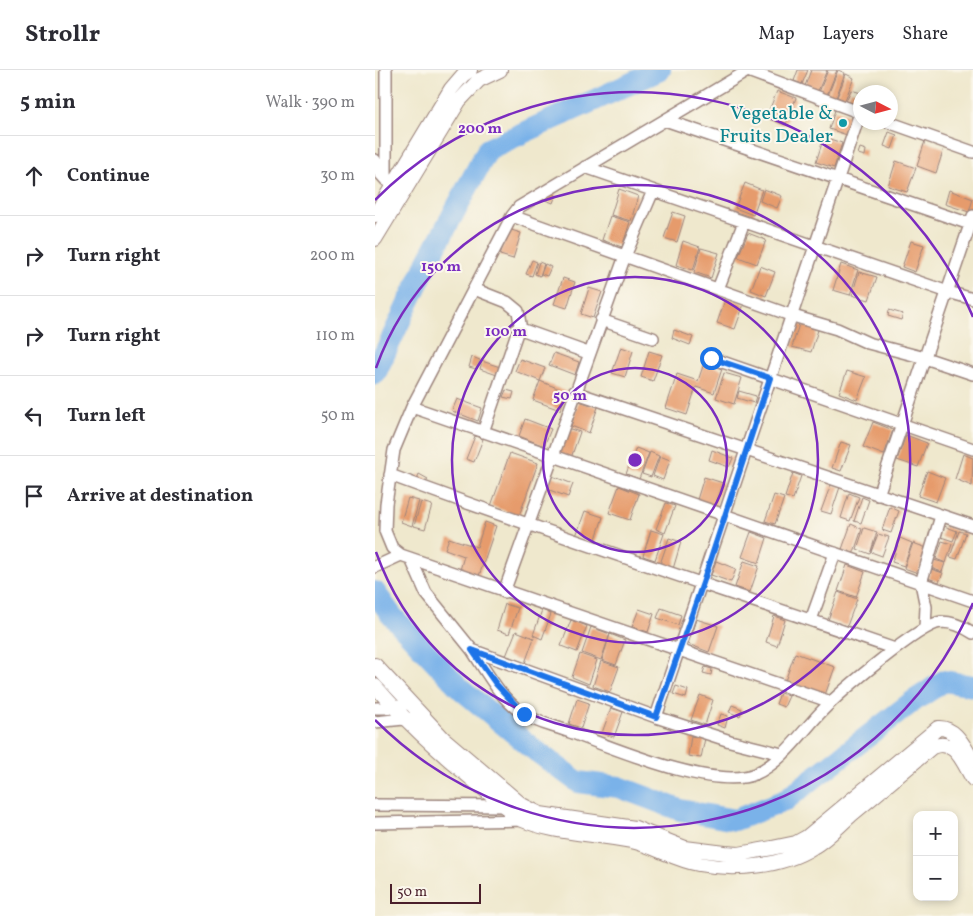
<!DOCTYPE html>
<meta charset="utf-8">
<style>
:root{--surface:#fff;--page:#f2f2f3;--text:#2b2b33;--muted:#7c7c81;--line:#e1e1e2}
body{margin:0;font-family:Vollkorn,serif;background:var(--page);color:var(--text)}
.controls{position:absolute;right:15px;bottom:15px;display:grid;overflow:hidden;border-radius:10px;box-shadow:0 2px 8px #0003}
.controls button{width:45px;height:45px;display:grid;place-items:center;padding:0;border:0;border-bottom:1px solid var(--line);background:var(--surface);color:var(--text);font:25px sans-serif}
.compass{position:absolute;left:478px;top:15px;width:45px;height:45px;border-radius:50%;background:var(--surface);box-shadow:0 2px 8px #0003;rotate:96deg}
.scale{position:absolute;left:15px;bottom:12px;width:91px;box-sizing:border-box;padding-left:5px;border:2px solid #4a1f2b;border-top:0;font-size:14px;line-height:18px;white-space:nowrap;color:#4a1f2b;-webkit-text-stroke:4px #fbf7ec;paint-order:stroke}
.stop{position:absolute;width:15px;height:15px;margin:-11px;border:4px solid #1a73e8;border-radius:50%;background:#fff}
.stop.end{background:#1a73e8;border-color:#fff;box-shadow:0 1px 5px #0008}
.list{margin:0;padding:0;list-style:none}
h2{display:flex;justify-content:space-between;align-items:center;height:65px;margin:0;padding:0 20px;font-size:21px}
h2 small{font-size:16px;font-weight:400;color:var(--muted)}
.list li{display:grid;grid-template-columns:32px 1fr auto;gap:15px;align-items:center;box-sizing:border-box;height:80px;padding:0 20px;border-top:1px solid var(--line)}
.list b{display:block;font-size:19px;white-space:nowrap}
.list em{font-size:16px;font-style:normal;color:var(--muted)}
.icon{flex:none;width:28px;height:28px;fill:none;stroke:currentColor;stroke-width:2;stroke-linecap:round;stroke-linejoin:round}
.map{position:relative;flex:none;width:598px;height:846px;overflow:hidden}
header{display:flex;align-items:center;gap:30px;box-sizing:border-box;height:70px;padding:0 25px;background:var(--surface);border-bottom:1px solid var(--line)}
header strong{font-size:24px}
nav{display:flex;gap:28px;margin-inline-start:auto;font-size:18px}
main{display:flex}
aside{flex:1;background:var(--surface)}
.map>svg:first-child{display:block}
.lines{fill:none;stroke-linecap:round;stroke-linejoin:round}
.river{stroke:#7ab2e9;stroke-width:22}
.building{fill:#e69b6c}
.minor-casing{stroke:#9c847c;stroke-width:14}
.tertiary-casing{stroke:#9c847c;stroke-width:16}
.minor{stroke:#fff;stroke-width:11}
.tertiary{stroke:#fff;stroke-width:14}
.route{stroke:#1a73e8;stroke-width:6}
.ring{fill:none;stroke:#7b2cbf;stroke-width:2.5}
.culture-dot{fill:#0f9aa8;stroke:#fbf7ec;stroke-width:2}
.labels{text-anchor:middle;stroke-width:4;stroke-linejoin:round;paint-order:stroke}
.culture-label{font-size:20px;fill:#0d838f;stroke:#fbf7ec;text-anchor:end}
.centre{fill:#7b2cbf;stroke:#fbf7ec;stroke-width:2.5}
.ring-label{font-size:15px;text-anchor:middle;font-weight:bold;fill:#7b2cbf;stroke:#fbf7ec;stroke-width:4;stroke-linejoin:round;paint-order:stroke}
</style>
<header>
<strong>Strollr</strong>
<nav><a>Map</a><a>Layers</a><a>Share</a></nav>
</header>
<main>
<aside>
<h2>5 min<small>Walk · 390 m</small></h2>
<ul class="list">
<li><svg class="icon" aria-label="ahead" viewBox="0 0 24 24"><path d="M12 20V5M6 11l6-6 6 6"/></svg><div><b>Continue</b></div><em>30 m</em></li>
<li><svg class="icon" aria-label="right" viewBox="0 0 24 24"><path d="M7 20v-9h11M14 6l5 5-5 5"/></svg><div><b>Turn right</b></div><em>200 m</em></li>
<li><svg class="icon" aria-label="right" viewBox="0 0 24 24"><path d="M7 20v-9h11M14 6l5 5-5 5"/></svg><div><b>Turn right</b></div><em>110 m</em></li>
<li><svg class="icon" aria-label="left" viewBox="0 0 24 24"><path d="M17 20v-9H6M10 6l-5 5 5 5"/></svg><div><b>Turn left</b></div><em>50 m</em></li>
<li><svg class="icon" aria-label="arrive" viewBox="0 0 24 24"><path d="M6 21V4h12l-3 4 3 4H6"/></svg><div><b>Arrive at destination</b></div></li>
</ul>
</aside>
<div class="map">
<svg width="598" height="846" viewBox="0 0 598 846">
<rect width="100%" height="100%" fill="#fbf7ec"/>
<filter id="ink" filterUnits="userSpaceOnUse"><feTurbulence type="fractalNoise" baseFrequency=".02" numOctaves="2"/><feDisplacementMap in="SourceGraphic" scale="10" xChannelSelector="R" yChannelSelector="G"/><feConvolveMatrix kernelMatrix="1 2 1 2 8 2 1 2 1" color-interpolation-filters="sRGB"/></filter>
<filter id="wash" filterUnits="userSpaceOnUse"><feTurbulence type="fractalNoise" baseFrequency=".0096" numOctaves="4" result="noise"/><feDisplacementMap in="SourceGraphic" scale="20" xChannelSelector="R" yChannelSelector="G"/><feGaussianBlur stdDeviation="1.12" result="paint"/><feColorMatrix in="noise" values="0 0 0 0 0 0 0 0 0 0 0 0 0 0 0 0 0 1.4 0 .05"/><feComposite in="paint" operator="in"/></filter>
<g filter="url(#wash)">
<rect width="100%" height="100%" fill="#efe8cd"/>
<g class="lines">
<!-- river -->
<path class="river" d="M0,304L53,191L113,79L285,0
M0,522L17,546L86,619L157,678L203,712L244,717L305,740L360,750L409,731L537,632L569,611L598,616"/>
</g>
<g id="blocks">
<!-- building -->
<path class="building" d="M423,0H433L427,14L419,11Z
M436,0H452L443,21L430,16Z
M453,0H462L452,25L444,22Z
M463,0L470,3L461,28L453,25Z
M471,4L479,8L470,30L462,27Z
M476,20L486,23L482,35L471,31Z
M402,21L421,28L410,55L391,48Z
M460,40L481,47L475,66L454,59Z
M514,62L522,65L517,79L509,76Z
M449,67L467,73L459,98L441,92Z
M550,71L569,78L561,103L542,96Z
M485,78L491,80L490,86L483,84Z
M521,91L541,98L532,122L513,116Z
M370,113L387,120L378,145L360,138Z
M244,119L263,126L256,151L236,145Z
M389,119L407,126L402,138L385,131Z
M574,120L598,129L594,142L570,134Z
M172,121L181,125L178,133L168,129Z
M298,142L310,146L302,172L289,168Z
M235,146L255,152L247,177L227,170Z
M133,159L146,163L138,189L125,185Z
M373,163L391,170L382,194L363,187Z
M308,171L325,177L318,200L301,195Z
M536,171L549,175L540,202L527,197Z
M326,178L344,183L336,208L319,202Z
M157,190L162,192L157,206L151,204Z
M164,192L169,194L165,206L160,204Z
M170,194L176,197L172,206L166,204Z
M466,194L483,200L475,225L458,220Z
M385,196L400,202L391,226L376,220Z
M484,202L502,207L494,230L477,225Z
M188,208L200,212L192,238L179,234Z
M214,218L227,222L218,248L206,244Z
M351,227L369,234L360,259L342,253Z
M514,240L528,244L526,250L513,246Z
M424,254L443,260L436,282L417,277Z
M299,260L318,267L315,275L297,268Z
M246,277L258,281L250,307L237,303Z
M274,281L287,285L278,311L266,307Z
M179,283L204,292L200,305L174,295Z
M97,287L105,290L101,299L94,297Z
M145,289L170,298L165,311L140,301Z
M107,291L125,297L122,305L105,299Z
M329,293L347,299L339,323L321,317L312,345L291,338L302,304L323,311Z
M472,301L491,307L482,330L464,323Z
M349,303L367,308L359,334L341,328Z
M165,311L192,322L185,340L158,330Z
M131,320L139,322L137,329L128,327Z
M364,321L381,326L379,333L362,328Z
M82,329L107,338L103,351L77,341Z
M204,331L223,337L214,363L196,356Z
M150,349L176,359L169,376L144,366Z
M498,352L518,360L509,385L488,377Z
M192,358L205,362L196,388L184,384Z
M531,365L552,373L543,397L522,390Z
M100,366L108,369L99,392L91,389Z
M466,372L476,375L466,401L457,398Z
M261,378L274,383L264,409L251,404Z
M337,380L358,388L354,397L334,390Z
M275,382L284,386L276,407L267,404Z
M135,383L163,393L144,446L116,436Z
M588,384L598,388L597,416L580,409Z
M285,386L295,390L288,410L278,406Z
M552,401L570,408L561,432L543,426Z
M418,403L426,406L418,429L410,427Z
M44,404L53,409L51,413L42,409Z
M177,406L198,414L193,427L172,419Z
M329,407L348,413L339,439L321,433Z
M456,414L465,417L456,444L446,441Z
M244,416L264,424L255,450L234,443Z
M474,423L484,427L475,451L466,448Z
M399,425L409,428L400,454L390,451Z
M487,427L494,430L486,453L479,451Z
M33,428L44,431L37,456L26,452Z
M46,432L57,435L50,459L39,456Z
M291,433L300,436L290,463L281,459Z
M515,437L524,441L516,463L507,460Z
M210,441L228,447L220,472L201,466Z
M110,452L121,456L104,506L85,500L89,486L70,479L74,468L102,477Z
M476,454L487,459L478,485L466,482Z
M569,456L582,461L578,471L566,467Z
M489,458L502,462L495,484L482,479Z
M276,460L289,464L280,490L268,486Z
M584,461L591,463L582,489L575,487Z
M376,462L392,468L384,493L367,487Z
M503,464L514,467L507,486L496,482Z
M294,468L306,472L298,499L285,494Z
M525,468L537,473L529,496L517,492Z
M567,471L577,474L571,493L561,489Z
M538,473L552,478L543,503L529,498Z
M559,490L570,493L567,502L556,498Z
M341,491L361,499L356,512L336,505Z
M369,491L384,496L375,522L360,517Z
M472,495L490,502L481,527L463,521Z
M556,499L568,503L564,512L553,508Z
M463,522L482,529L472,556L453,550Z
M130,534L143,538L134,564L122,560Z
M286,538L306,545L303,555L282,548Z
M264,539L279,544L273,562L257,557Z
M167,540L176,544L167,569L158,565Z
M399,546L410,550L402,576L391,572Z
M321,549L343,556L334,582L313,574Z
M196,550L212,556L202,582L186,576Z
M216,557L235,564L226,590L207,583Z
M141,561L159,568L150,593L131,586Z
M235,564L250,570L241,595L227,590Z
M420,583L460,597L450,625L410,611Z
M205,584L222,590L214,614L197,607Z
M226,591L244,597L235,622L218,616Z
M330,597L337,599L336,605L328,603Z
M301,616L313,620L311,628L298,624Z
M405,623L414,626L409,637L401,634Z
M325,625L338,630L330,655L316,650Z
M202,629L214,633L206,658L194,654Z
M357,635L367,639L365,646L354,642Z
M236,638L248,642L239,667L227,663Z
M346,644L353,646L350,658L342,655Z
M316,666L330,668L326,688L313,686Z"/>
</g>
</g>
<g filter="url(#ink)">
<use href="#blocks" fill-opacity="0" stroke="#9c847c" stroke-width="1"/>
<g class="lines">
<!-- minor casing -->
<g class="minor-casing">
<path id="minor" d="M374,0L144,137L137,146L37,337L19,380L11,434L10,461L17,478L26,485L456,632
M373,1L486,43
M290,50L598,155
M513,52L598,82
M0,90L2,100L11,110
M210,97L573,222L598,229
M11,110V0
M137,146L418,246L462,259L493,273L550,288L598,304
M99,219L132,232L143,241L145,254L108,362
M343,219L369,152
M226,250L278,268
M143,258L213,283
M336,288L598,379
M199,322L598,456
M37,337L598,531
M15,405C182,467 352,521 520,579
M503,425L598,146
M36,489L51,523L97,580L281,647L355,671L407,684
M0,497L26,485
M129,522L250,186L278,121
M436,550L460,483
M550,558L551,537L546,513L566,446
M97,580C111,601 126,630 149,644C161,653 180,656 195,662C236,677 339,721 380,704C407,692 426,663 446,642C463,624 545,554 566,552C578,552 589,557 598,563
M0,638H19L34,633
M281,647L485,43
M0,652L38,648
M0,735L133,736
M0,753L152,750"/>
</g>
<!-- tertiary casing -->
<g class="tertiary-casing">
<path id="tertiary" d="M0,145L76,19L88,5L95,0
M0,169L84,31L104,10L125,0
M0,595L68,668L147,735L165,744L260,758L310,778L350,783L364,784L397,778L421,773L432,767L563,658C581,657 589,677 598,691
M0,616C44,667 93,706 145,749C180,764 219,763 256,771C280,776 300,790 324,794C360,801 407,797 438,777C452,769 464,756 476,745C503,723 530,700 557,677C580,667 588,693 598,709"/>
</g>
<!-- minor -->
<use href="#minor" class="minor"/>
<!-- tertiary -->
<use href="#tertiary" class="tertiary"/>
</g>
</g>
<g class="lines" filter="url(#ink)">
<!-- route -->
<path class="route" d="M149,644L121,614L97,580L281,647L328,513L395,308L336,288"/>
</g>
<!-- distance rings -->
<g class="ring">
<circle cx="260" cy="390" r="92"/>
<circle cx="260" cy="390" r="183"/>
<path d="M1 298A275 275 0 1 1 1 482"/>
<path d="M598 533A367 367 0 0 1 0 650M0 130A367 367 0 0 1 598 247"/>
</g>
<!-- markers -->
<circle class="culture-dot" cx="468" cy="53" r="5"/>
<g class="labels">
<!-- culture labels -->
<g class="culture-label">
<text x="458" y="49">Vegetable &amp;<tspan x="458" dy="23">Fruits Dealer</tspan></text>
</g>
</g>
<circle cx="260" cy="390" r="8" class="centre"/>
<g class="ring-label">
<text x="105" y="63">200 m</text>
<text x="66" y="201">150 m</text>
<text x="131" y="266">100 m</text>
<text x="195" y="330">50 m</text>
</g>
</svg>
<div class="controls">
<button>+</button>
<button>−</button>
</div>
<svg class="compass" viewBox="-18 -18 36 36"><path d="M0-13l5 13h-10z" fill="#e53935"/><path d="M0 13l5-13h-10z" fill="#7c7c81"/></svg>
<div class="scale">50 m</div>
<div class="stop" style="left:336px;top:288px"></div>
<div class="stop end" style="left:149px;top:644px"></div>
</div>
</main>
